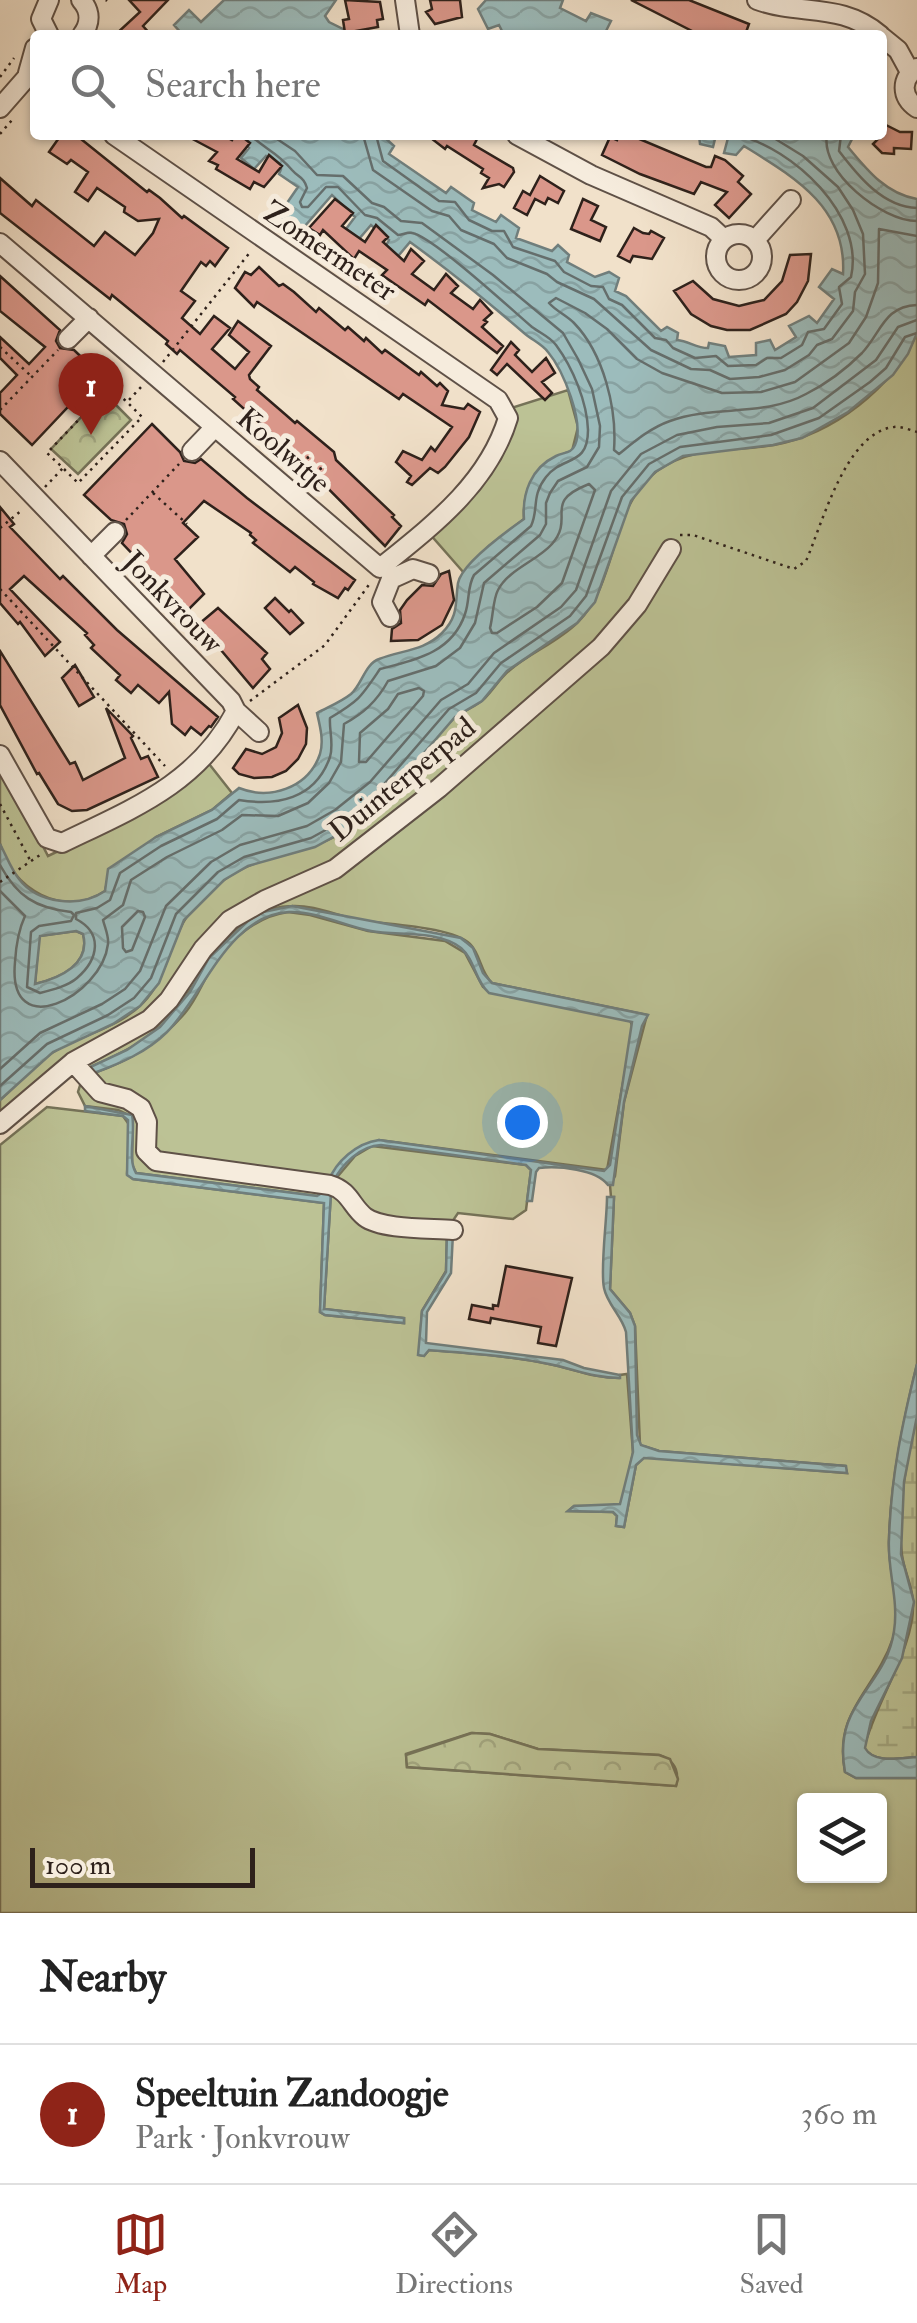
<!DOCTYPE html>
<meta charset="utf-8">
<style>
:root{--surface:#fff;--page:#f6f6f6;--text:#222;--muted:#767676;--line:#e0e0e0;--accent:#8f2418}
body{margin:0;font-family:"IM FELL Double Pica",serif;background:var(--page);color:var(--text)}
.controls{position:absolute;right:30px;bottom:30px;display:grid;overflow:hidden;border-radius:10px;box-shadow:0 2px 8px #0004}
.controls button{width:90px;height:90px;display:grid;place-items:center;padding:0;border:0;border-bottom:2px solid var(--line);background:var(--surface);color:var(--text);font:50px sans-serif}
.scale{position:absolute;left:30px;bottom:25px;width:225px;box-sizing:border-box;padding-left:10px;border:5px solid #2e211b;border-top:0;font-size:28px;line-height:35px;white-space:nowrap;color:#2e211b;-webkit-text-stroke:8px #f6ecdd;paint-order:stroke}
.you{position:absolute;left:522px;top:1122px;width:35px;height:35px;margin:-25px;border:8px solid #fff;border-radius:50%;background:#1a73e8;box-shadow:0 0 0 15px #1a73e833}
.badge{display:grid;place-items:center;width:65px;height:65px;border-radius:50%;background:var(--accent);color:#fff;font-size:32px;font-weight:700}
.pin{position:absolute;translate:-50% -82px;filter:drop-shadow(0 2px 5px #0008)}
.pin::after{content:'';position:absolute;top:52px;width:35px;height:30px;background:inherit;clip-path:polygon(0 0,100% 0,50% 100%)}
.list{margin:0;padding:0;list-style:none}
h2{display:flex;justify-content:space-between;align-items:center;height:130px;margin:0;padding:0 40px;font-size:42px}
h2 small{font-size:32px;font-weight:400;color:var(--muted)}
.list li{display:grid;grid-template-columns:65px 1fr auto;gap:30px;align-items:center;box-sizing:border-box;height:140px;padding:0 40px;border-top:2px solid var(--line)}
.list b{display:block;font-size:38px;white-space:nowrap}
.list p{margin:0;font-size:32px;white-space:nowrap;color:var(--muted)}
.list em{font-size:32px;font-style:normal;color:var(--muted)}
.icon{flex:none;width:55px;height:55px;fill:none;stroke:currentColor;stroke-width:2;stroke-linecap:round;stroke-linejoin:round}
.map{position:relative;flex:none;width:917px;height:1913px;overflow:hidden}
.search{position:absolute;background:var(--surface);box-shadow:0 2px 8px #0004;left:30px;right:30px;top:30px;height:110px;display:flex;align-items:center;gap:25px;box-sizing:border-box;padding:0 35px;border-radius:10px;color:var(--muted);font-size:38px}
.sheet{height:270px;background:var(--surface)}
nav{display:flex;justify-content:space-around;align-items:center;box-sizing:border-box;height:140px;border-top:2px solid var(--line);background:var(--surface);font-size:28px;color:var(--muted)}
nav a{display:grid;justify-items:center;gap:5px}
nav .on{color:var(--accent)}
.map>svg:first-child{display:block}
.green{fill:#bcc295;stroke:#757258;stroke-width:2.5;fill-rule:evenodd}
.forest{fill:url(#forest-crowns);stroke:#757258;stroke-width:2.5}
.wetland{fill:url(#wetland-marsh);stroke:#757258;stroke-width:2.5}
.water{fill:url(#water-waves);stroke:#707e7c;stroke-width:2.5;fill-rule:evenodd}
.lines{fill:none;stroke-linecap:round;stroke-linejoin:round}
.shore{stroke:#656e6c;stroke-width:2.5}
.building{fill:#da978a;stroke:#2e211b;stroke-width:2.5}
.minor-casing{stroke:#5f5147;stroke-width:22}
.path{stroke:#2e211b;stroke-width:2.5;stroke-dasharray:2.5 5;stroke-linecap:butt}
.minor{stroke:#f6ecdd;stroke-width:18}
.labels{text-anchor:middle;stroke-width:10;stroke-linejoin:round;paint-order:stroke}
.street-label{font-size:30px;fill:#2e211b;stroke:#f6ecdd}
</style>
<div class="map">
<svg width="917" height="1913" viewBox="0 0 917 1913">
<defs>
<pattern id="forest-crowns" width="20" height="18" patternUnits="userSpaceOnUse" patternTransform="scale(2.5)"><rect width="20" height="18" fill="#bcc295"/><path d="M2 6a3 3 0 1 1 6 0M12 15a3 3 0 1 1 6 0" fill="none" stroke="#a2a680"/></pattern>
<pattern id="wetland-marsh" width="20" height="14" patternUnits="userSpaceOnUse" patternTransform="scale(2.5)"><rect width="20" height="14" fill="#bcc295"/><path d="M1 5h8M5 5V1M11 12h8M15 12V8" fill="none" stroke="#a2a680"/></pattern>
<pattern id="water-waves" width="16" height="10" patternUnits="userSpaceOnUse" patternTransform="scale(2.5)"><rect width="16" height="10" fill="#9cbcbc"/><path d="M0 5q4-4 8 0t8 0" fill="none" stroke="#87a1a1"/></pattern>
</defs>
<rect width="100%" height="100%" fill="#f1e1ca"/>
<filter id="stains"><feTurbulence type="fractalNoise" baseFrequency=".002" numOctaves="4"/><feColorMatrix values="0 0 0 0 .2 0 0 0 0 .09 0 0 0 0 .02 0 0 0 .5 -.17"/></filter>
<radialGradient id="worn" r=".72"><stop offset=".6" stop-color="#630" stop-opacity="0"/><stop offset="1" stop-color="#630" stop-opacity=".3"/></radialGradient>
<!-- green -->
<path class="green" d="M917,333V1364C903,1422 891,1478 889,1539C887,1571 903,1606 893,1638C875,1692 833,1710 845,1772L856,1778H917V1913H0V1145L47,1107L123,1116L130,1126L127,1174L133,1179L324,1203L320,1312L325,1315L404,1323V1318L324,1309L331,1192L325,1191L317,1196L136,1173L132,1164L133,1117L118,1110L85,1106L78,1092L82,1079L98,1095L126,1102L139,1110L143,1122V1153L154,1164L328,1188C348,1193 348,1208 362,1219C382,1235 423,1230 447,1232L446,1271L422,1311L419,1355L424,1356L429,1350C469,1353 509,1356 549,1364C574,1369 593,1378 619,1378L620,1375L627,1374L633,1453L622,1502L618,1506H574L568,1511L613,1512L617,1516L616,1526L624,1527L636,1465L644,1457L847,1473L845,1466L659,1451L640,1445L635,1326L630,1313L610,1289L614,1197H611L610,1185L615,1176L624,1102L647,1015L492,983C480,972 481,955 470,944C451,926 386,925 359,920C337,916 315,905 292,906C224,907 204,985 163,1024C140,1046 112,1057 84,1070L80,1066L82,1061C109,1048 139,1036 160,1014C189,985 204,945 237,920C268,896 308,891 340,871C393,836 440,792 488,750C557,690 633,635 673,550L667,549L634,603L599,645L437,785L333,866L263,896L228,918L201,947L166,998L147,1018L121,1034L62,1062L0,1120V1100C18,1084 36,1062 57,1050C84,1034 120,1027 143,1003C165,980 168,951 183,923C190,909 211,890 224,880C261,852 312,855 349,828C391,798 416,753 453,719C463,710 476,707 485,698C494,689 500,678 510,670C531,652 558,642 578,622C619,581 609,506 657,471C692,445 734,452 774,445C833,434 893,388 917,333ZM471,1733L490,1734L538,1749L659,1755C673,1760 680,1770 676,1786L407,1767L406,1754ZM804,1800H880V1876H804Z
M568,390L578,427L572,451C539,460 522,485 524,519L489,546L464,573L429,533L471,493L508,409Z
M206,760L232,793L212,810L156,837L107,882L105,891C65,919 10,889 0,843C0,821 0,785 0,762L48,856L144,810Z
M288,912L310,915L368,931L445,941L465,953L483,987L630,1020L633,1028L607,1170L379,1140L347,1156L328,1182L152,1155L150,1122L110,1092L94,1073C131,1060 159,1043 185,1013C197,999 203,981 213,965C228,940 258,916 288,912Z
M76,931L83,934C91,965 60,978 35,984L39,936Z
M372,1146L526,1165L531,1170L526,1210L513,1219L458,1213L450,1225L375,1219L333,1182L355,1156Z"/>
<!-- forest -->
<path class="forest" d="M104,393L131,420L78,474L51,449Z
M472,1733L490,1734L538,1749L659,1755L670,1759L678,1779L676,1786L407,1767L406,1755Z"/>
<!-- wetland -->
<path class="wetland" d="M917,1416V1757C900,1758 874,1764 864,1748C875,1703 916,1645 913,1601C912,1585 904,1571 902,1555C896,1512 907,1458 917,1416Z"/>
<!-- water -->
<path class="water" d="M224,0H336L325,16L329,22L343,29V35H183L174,25L189,10L201,22Z
M486,0H563L560,8L586,21L591,13L611,21L606,31L616,35H504L499,25L488,29L478,9Z
M212,135H382L394,146L389,154L446,193L451,187L474,203L472,210L496,222L501,215L519,228L516,238L552,251L558,245L569,255L567,262L595,277L609,272L619,278L615,291L626,296L661,331L667,327L678,333L677,340C689,341 696,348 708,348L709,343L725,346L729,357L756,355V343L770,340L775,350L796,337L789,326L809,316L817,323L834,299L819,287L832,269L843,274C847,207 794,177 744,146L736,155L724,153L728,138L716,135L713,147L700,144L699,135H854L848,147C867,170 886,194 917,199V333L908,354L893,375L848,412L802,438L773,445L683,456L655,472L631,501L595,602L577,623L507,671L482,701L455,717L386,797L348,829L315,847L248,866L224,880L184,920L159,983L140,1006L113,1024L53,1052L0,1100V844C6,855 11,869 19,879C38,904 80,908 105,891L108,869L156,837L212,810L239,788C269,800 308,789 320,754C324,741 320,726 317,713C328,707 341,702 351,694C362,684 365,664 379,659C402,650 424,651 442,633C459,616 455,603 458,583C462,563 507,531 524,519C522,493 531,468 556,456C564,452 571,454 575,445C585,423 563,370 548,352C542,344 532,340 524,333C487,301 450,271 410,242L394,261L383,251L389,240L371,225L359,239L346,229L355,217L332,195L297,235L276,219L298,187L279,174L281,169L266,156L254,169L241,158L249,148L235,136L225,145ZM76,931L83,934C91,964 60,978 35,984L40,936Z
M292,906L461,938L473,948L483,973L492,983L648,1015L642,1026L624,1102L613,1185H608C596,1169 559,1166 539,1168L536,1172L532,1201H527L531,1170L526,1165L381,1145C360,1146 342,1164 333,1182H328C336,1161 357,1143 379,1140L604,1171L610,1165L632,1022L489,993C475,981 475,960 461,948C438,930 398,936 371,931C344,926 317,911 289,912C228,915 204,995 167,1032C147,1052 121,1063 94,1073L84,1070L127,1050L160,1027L190,992L209,958L249,920L263,912Z
M85,1106L132,1115C136,1133 127,1158 136,1173L317,1196L325,1191L331,1192L324,1309L404,1318V1323L325,1315L320,1312L324,1203L133,1179L127,1175L128,1120L123,1116L85,1111Z
M607,1197H614L610,1289L630,1313L635,1326L637,1435L641,1445L659,1451L846,1466L847,1473L644,1458L636,1465L624,1527L616,1526L617,1516L613,1512L568,1511L574,1506L620,1504L633,1452L626,1332C622,1316 607,1304 604,1288C600,1269 607,1220 607,1197Z
M447,1232L453,1233L451,1273L427,1312L426,1343L563,1360L584,1368L620,1375V1378C594,1378 574,1369 549,1364C510,1356 469,1353 429,1350L424,1356L418,1355L422,1311L446,1272Z
M917,1364V1416L904,1482L901,1554L914,1602L902,1658L871,1721L865,1748C874,1764 900,1758 917,1757V1778H856L845,1772C832,1702 886,1688 894,1631C899,1600 887,1569 889,1539C891,1476 902,1424 917,1364Z"/>
<g class="lines">
<!-- shore -->
<path class="shore" d="M363,135L373,170L432,211L449,216L461,230L494,244L507,258L547,274L557,282L594,299L651,350L691,369L710,370L730,379L759,377L785,370L809,355L817,345L832,339L853,311L855,292L865,274L863,234L853,210L838,187L803,156L769,135
M376,135L383,161L439,201L455,202L469,220L492,231H504L513,247L555,261L564,272L591,286L603,287L609,299L622,305L655,338L666,340L673,348L695,358L716,356L728,366L756,365L767,358H781L802,345L808,332L824,329L842,304L839,287L851,277C865,215 793,148 737,135
M827,135C820,172 882,221 917,221
M841,135L839,151C858,176 883,207 917,208
M917,236L879,229L878,283L866,317L849,343L795,382L761,392L722,393L662,373L637,359L607,329L585,313L556,298L549,303C556,311 566,315 574,323C604,354 617,409 614,450L619,454C634,442 650,428 670,421C714,405 764,417 806,394C826,384 846,369 862,353C881,333 884,306 917,305
M589,484L595,490L562,583L537,607L497,633H492L490,628C493,617 493,599 498,590C509,569 537,561 552,544C576,516 541,503 589,484Z
M419,688L424,691L423,696L366,762H359L360,733L388,709L398,694Z
M0,865C17,896 35,908 71,912L74,915L71,921L39,926L31,932L27,987L40,993C52,990 68,986 77,978C99,959 103,933 76,919V913L97,908L110,900L120,873L161,846L217,819L239,800C276,806 315,800 330,757C334,744 329,730 330,718C360,700 361,697 380,669C415,660 452,653 465,614C470,600 467,587 474,575L531,526C539,509 531,496 546,477C563,455 588,467 588,430C587,402 573,368 556,345C550,337 540,333 532,327C512,310 432,236 412,233C407,232 402,235 398,235L377,218L365,215L338,187H326L308,207H302L300,202L307,188C304,177 299,178 292,170C277,152 265,149 250,135
M0,891L25,916C18,931 16,945 15,962C7,1045 102,996 108,944C109,936 105,928 103,920L123,905L131,880L167,857L222,830L242,815L278,816L308,803L329,783L341,762L344,724C364,713 377,701 388,681L436,666L460,648L475,623L484,583L540,535L546,524V503L550,493L558,481L587,467L599,447L600,426L592,389L578,359L563,333L493,275L422,223L401,221L384,207L372,203L343,176L317,175L295,151L271,135
M138,911L143,912L145,917L132,950L126,952L123,948L122,927Z
M0,1069L40,1033L102,1004L125,989L140,971L166,906L211,862L240,845L307,826L335,810L370,782L441,700L468,684L494,653L561,607L576,590L611,491L641,454L677,435L717,427L769,423L813,408L876,360L898,327L917,320
M0,1086L47,1044L108,1015L134,998L151,978L176,914L218,872L244,857L311,838L342,821L379,790L449,709L476,693L501,663L570,616L586,596L622,497L649,464L680,447L771,435L819,418L870,382L886,368L905,337L917,333"/>
</g>
<!-- building -->
<path class="building" d="M129,0H168L143,26L151,35H115L140,12Z
M345,0L380,2L383,19L377,20L378,27L345,33L343,20L349,19Z
M430,0H460L462,17L435,24L426,12L432,9Z
M631,0H689L749,24L745,35H700Z
M882,123L900,132H912L911,149L894,148V154L882,153L873,144L882,135Z
M61,135H76L147,192L149,190L160,198L182,218L184,216L228,248L215,266L210,261L206,266L201,262L181,291L195,301L182,318L200,334L214,316L230,328L212,349L235,369L249,352L229,335L238,321L271,346L249,375L250,379L259,387L257,390L286,415L295,423L297,421L334,452L336,460L394,515L392,517L401,526L385,546L290,450L233,399L235,397L180,350L177,354L166,344L168,341L112,295L110,299L0,213V178L32,206L36,200L94,246L105,232L135,255L153,233L159,219L138,221L124,212L125,207L97,188L88,201L75,192L88,172L71,160L67,164L49,152Z
M185,135H222L232,140L235,135H240L250,143L237,159L259,172L269,155L282,166L264,187L254,182L250,189L216,169L218,165L209,161L217,152Z
M427,135H470L477,139L474,145L513,168L514,172L504,187L499,184L483,188L489,178L481,173L483,169L447,146L445,149Z
M619,135H630L706,167H711L715,156L725,160L743,176L738,182L751,194L729,218L715,205L727,192L701,182L694,194L640,174L602,155L610,137L617,140Z
M540,176L564,191L558,203L548,198L545,204L535,199L527,215L514,208L523,191L530,195Z
M335,199L353,213L342,226L365,242L376,225L388,237L383,242L404,261L411,249L424,261L412,274L434,290L446,274L458,286L451,293L473,309L480,300L492,313L484,320L487,322L482,327L503,346L497,353L428,300L425,305L382,275L387,270L359,251L354,259L323,230L320,235L309,228Z
M583,199L598,206L591,220L606,227L600,241L571,229Z
M634,228L643,233L649,234L651,231L664,238L652,259L633,256L630,262L618,256Z
M811,254L808,281L797,302L786,314L750,330H727L711,326L691,314L674,291L693,281L713,299L739,306L751,303L764,300L782,281L790,255Z
M259,267L279,286L283,284L294,292L316,312L319,308L345,330L348,327L364,341L366,338L382,353L385,350L419,375L421,372L437,386L440,383L448,391L442,405L464,409L468,404L480,412L469,437L445,467L438,473L430,468L412,485L407,482L411,476L396,462L403,451L422,460L431,447L435,451L452,427L403,394L399,399L257,302L254,307L235,288L245,272L251,275Z
M0,276L60,330L56,341L60,348L74,350L99,374L32,445L0,414V393L17,375L0,358V337L29,364L45,347L0,311Z
M511,342L519,350L515,355L532,372L546,358L555,373L542,382L552,393L545,400L507,364L497,375L491,370Z
M152,424L180,452L184,461L195,463L201,459L247,498L355,580L348,590L345,588L338,598L313,584L314,582L295,567L290,572L253,543L256,540L250,535L251,533L204,501L183,523L198,537L175,559L204,594L187,611L122,543L127,534L124,524L111,520L84,495Z
M0,507L14,524L10,527L60,579L63,576L117,630L218,717L211,727L209,726L201,735L191,727L185,735L172,724L169,692L159,703L138,685L131,693L116,680L120,675L91,648L94,645L85,635L87,633L24,576L10,589L60,642L45,656L20,622L18,624L0,603Z
M449,571L454,600L442,625L418,640L391,641L392,629L401,623L400,610L407,600L422,585L433,586L441,574Z
M275,598L289,612L291,610L303,623L290,634L265,608Z
M218,608L267,653L262,659L270,669L253,688L199,624Z
M0,651L70,764L75,762L83,780L125,758L106,708L133,736L131,738L141,759L148,756L158,777L87,810L72,811L58,804L39,773L37,774L0,705Z
M75,665L94,697L79,706L62,678Z
M298,705L307,728L306,744L298,759L286,771L272,777L254,778L239,774L233,768L246,749L262,754L276,747L282,733L279,718Z
M506,1266L572,1278L556,1346L538,1343L541,1327L491,1318L490,1323L469,1319L472,1305L493,1309V1305L498,1306Z"/>
<g class="lines">
<!-- minor casing -->
<g class="minor-casing">
<path id="minor" d="M81,0C91,11 91,23 82,35
M405,0L410,35
M757,0C801,16 841,2 880,35
M49,35L41,19L49,0
M882,37L898,50L910,72
M917,68C900,79 901,97 917,108
M28,73L35,48
M0,108L35,68
M517,135L591,175L711,227L724,239
M716 257a23 23 0 1 1 46 0a23 23 0 1 1-46 0Z
M756,239L791,200
M0,243L380,568C432,526 488,484 508,418L498,400L114,135
M68,339L89,318
M192,451L215,427
M0,461L231,701L236,711C198,784 132,809 62,843L47,838L0,755
M91,556L115,532
M390,617L382,602L391,579L413,569L429,574
M236,711L259,732
M73,1062L100,1092L127,1099L141,1108L147,1122L146,1151L156,1161L330,1185C350,1191 351,1206 365,1217C382,1230 431,1228 453,1230
M0,1124L73,1062L149,1020L169,1000L203,949L230,920L265,900L335,869L439,788L601,647L637,605L671,549"/>
</g>
<!-- path -->
<path class="path" d="M106,0L107,1
M0,77L14,58
M0,134L12,120
M0,347L31,376
M163,362L251,251
M0,410L58,350
M64,469L78,483L142,417L128,403
M45,487L63,468L47,453L110,387L127,402L141,387
M153,493L187,524
M126,520L179,464
M0,528L22,510
M680,535H693L794,569L806,561C823,522 846,432 894,427C901,426 910,430 917,432
M0,589L165,766
M250,701L325,645L371,582
M0,804L30,860
M0,882L40,855"/>
<!-- minor -->
<use href="#minor" class="minor"/>
</g>
<g class="labels">
<!-- street labels -->
<g class="street-label">
<text transform="translate(330 251) rotate(34)" y="10">Zomermeter</text>
<text transform="translate(284 450) rotate(41)" y="10">Koolwitje</text>
<text transform="translate(173 602) rotate(46)" y="10">Jonkvrouw</text>
<text transform="translate(402 779) rotate(-39)" y="10">Duinterperpad</text>
</g>
</g>
<rect width="100%" height="100%" filter="url(#stains)"/>
<rect width="100%" height="100%" fill="url(#worn)"/>
</svg>
<div class="controls">
<button><svg class="icon" aria-label="layers" viewBox="0 0 24 24"><path d="M12 4l9 5-9 5-9-5zM3 14l9 5 9-5"/></svg></button>
</div>
<div class="scale">100 m</div>
<div class="you"></div>
<div class="pin badge" style="left:91px;top:435px">1</div>
<div class="search"><svg class="icon" aria-label="search" viewBox="0 0 24 24"><circle cx="10" cy="10" r="6"/><path d="M15 15l6 6"/></svg>Search here</div>
</div>
<section class="sheet">
<h2>Nearby<small></small></h2>
<ul class="list">
<li><span class="badge">1</span><div><b>Speeltuin Zandoogje</b><p>Park · Jonkvrouw</p></div><em>360 m</em></li>
</ul>
</section>
<nav>
<a class="on"><svg class="icon" aria-label="map" viewBox="0 0 24 24"><path d="M3 6l6-2 6 2 6-2v14l-6 2-6-2-6 2zM9 4v14M15 6v14"/></svg>Map</a>
<a><svg class="icon" aria-label="directions" viewBox="0 0 24 24"><path d="M12 3l9 9-9 9-9-9zM9 14v-3h6M13 9l2 2-2 2"/></svg>Directions</a>
<a><svg class="icon" aria-label="saved" viewBox="0 0 24 24"><path d="M7 4h10v16l-5-4-5 4z"/></svg>Saved</a>
</nav>
